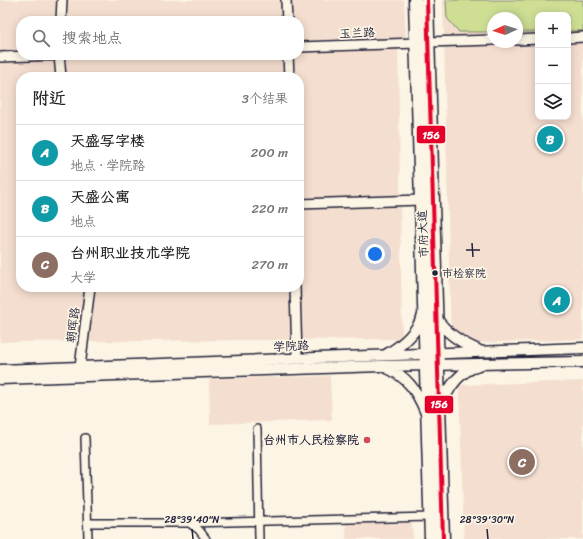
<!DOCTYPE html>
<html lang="zh">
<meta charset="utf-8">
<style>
:root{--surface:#fff;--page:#f2f2f2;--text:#202124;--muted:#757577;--line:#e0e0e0;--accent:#d1495b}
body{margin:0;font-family:Sriracha,"LXGW WenKai TC",sans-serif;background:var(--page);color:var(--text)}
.controls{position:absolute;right:12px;top:12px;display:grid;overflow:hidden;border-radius:8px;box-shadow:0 2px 10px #0003}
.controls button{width:36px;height:36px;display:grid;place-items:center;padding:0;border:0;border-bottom:1px solid var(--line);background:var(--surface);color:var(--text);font:20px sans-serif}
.compass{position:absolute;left:487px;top:12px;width:36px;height:36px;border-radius:50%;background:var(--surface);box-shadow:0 2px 10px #0003;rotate:267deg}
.you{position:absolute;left:375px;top:254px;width:14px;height:14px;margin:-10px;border:3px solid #fff;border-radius:50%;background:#1a73e8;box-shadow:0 0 0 6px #1a73e833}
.badge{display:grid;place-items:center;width:26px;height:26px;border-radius:50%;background:var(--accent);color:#fff;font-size:13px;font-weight:700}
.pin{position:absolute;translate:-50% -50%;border:2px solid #fff;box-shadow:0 1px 4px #0006}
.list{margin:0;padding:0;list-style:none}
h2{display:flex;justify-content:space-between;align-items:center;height:52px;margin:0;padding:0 16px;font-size:17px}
h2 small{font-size:13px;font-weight:400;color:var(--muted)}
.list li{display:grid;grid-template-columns:26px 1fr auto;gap:12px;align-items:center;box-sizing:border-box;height:56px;padding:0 16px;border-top:1px solid var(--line)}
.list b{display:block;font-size:15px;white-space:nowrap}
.list p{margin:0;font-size:13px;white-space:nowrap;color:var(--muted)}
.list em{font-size:13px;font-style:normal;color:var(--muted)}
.icon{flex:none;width:22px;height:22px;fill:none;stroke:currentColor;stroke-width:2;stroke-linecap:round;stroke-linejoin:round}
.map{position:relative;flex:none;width:583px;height:539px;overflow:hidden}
.search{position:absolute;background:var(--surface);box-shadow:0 2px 10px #0003;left:16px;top:16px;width:288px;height:44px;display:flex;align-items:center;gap:10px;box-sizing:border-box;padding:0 14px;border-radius:16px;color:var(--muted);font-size:15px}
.panel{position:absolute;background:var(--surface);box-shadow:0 2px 10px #0003;left:16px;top:72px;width:288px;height:220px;border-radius:16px}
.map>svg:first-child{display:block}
.built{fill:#f4decf;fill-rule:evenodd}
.green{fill:#cedf94;stroke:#788068}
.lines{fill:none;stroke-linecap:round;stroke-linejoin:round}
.minor-casing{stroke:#22223b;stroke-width:10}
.tertiary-casing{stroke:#22223b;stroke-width:12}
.secondary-casing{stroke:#22223b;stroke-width:13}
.primary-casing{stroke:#22223b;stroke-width:15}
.minor{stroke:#fcf5e5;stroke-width:7}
.tertiary{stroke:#fcf5e5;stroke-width:9}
.secondary{stroke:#fcf5e5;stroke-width:10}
.primary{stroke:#fcf5e5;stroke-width:12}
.bus-1-casing{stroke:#fcf5e5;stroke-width:7}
.bus-1{stroke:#e4002b;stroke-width:4}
.ticks{fill:none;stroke:#22223b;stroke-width:1.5}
.bus-dot{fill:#22223b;stroke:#fcf5e5;stroke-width:1.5}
.poi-dot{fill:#d1495b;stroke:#fcf5e5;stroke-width:1.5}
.labels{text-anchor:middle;stroke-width:3.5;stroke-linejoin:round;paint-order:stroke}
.bus-label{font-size:11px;fill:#22223b;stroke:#fcf5e5;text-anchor:start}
.street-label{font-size:12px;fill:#22223b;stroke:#fcf5e5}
.poi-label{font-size:12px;font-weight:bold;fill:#22223b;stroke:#fcf5e5;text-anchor:end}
.ticks-label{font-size:10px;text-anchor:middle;fill:#22223b;stroke:#fcf5e5;stroke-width:3.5;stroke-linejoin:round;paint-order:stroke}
.line-badge{stroke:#fcf5e5;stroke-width:1.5}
.badge-label{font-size:11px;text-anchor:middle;font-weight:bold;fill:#fff}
</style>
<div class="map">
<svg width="583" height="539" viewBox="0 0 583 539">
<rect width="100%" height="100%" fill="#fcf5e5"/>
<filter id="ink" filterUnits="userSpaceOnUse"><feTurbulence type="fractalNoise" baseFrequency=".025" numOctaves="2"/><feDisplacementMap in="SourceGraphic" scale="8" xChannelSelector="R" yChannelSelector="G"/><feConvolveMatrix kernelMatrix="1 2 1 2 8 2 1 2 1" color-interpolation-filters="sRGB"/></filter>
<g filter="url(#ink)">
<!-- built -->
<path class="built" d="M0,0H404L406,38H398L402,339L0,342ZM21,21H299V55H21ZM21,77H299V287H21Z
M443,0H583V339L451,344ZM538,15H568V117H538ZM493,18H517V42H493Z
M330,376L332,420L210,424L209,379Z
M583,381V539H464L459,385Z
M412,523L413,539H346V524Z"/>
<!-- green -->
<path class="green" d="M446,0H583V30L582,31H568V15H538V32H517V18H493V32H459L447,18Z"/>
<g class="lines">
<!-- minor casing -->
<g class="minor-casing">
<path id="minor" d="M257,429L259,539
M85,438L88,539
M88,523H188L431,517
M189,523L199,530L206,539"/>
</g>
<!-- tertiary casing -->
<g class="tertiary-casing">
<path id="tertiary" d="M286,0L287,21
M61,21L62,0
M568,38L583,37
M517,40L538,39
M428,42L493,40
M299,47L417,43
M59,55L61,77
M288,55L289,77
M0,57L61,55
M299,204L422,200
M295,287L297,358
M80,367L90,287"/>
</g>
<!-- secondary casing -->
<g class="secondary-casing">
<path id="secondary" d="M437,319C447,334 462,343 478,350
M387,354C405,344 417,332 424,313
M385,367C407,376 417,391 426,413
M0,370L583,348
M0,379L381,366L583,362
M441,408C447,390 458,371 479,366"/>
</g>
<!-- primary casing -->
<g class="primary-casing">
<path id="primary" d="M415,0L431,539
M427,0L443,539"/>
</g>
<!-- minor -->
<use href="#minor" class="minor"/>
<!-- tertiary -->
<use href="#tertiary" class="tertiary"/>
<!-- secondary -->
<use href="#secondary" class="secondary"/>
<!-- primary -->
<use href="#primary" class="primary"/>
<!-- bus-1 casing -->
<g class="bus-1-casing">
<path id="bus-1" d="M427,0L443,539"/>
</g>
<!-- bus-1 -->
<use href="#bus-1" class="bus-1"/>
</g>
</g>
<!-- ticks -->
<path class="ticks" d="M472,243L473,257M466,250H480M192,529L193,539M487,529L488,539"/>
<!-- markers -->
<circle class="bus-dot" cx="435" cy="273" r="3.5"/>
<circle class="poi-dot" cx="367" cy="440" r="4"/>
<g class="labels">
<!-- bus labels -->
<g class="bus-label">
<text x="442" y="277">市检察院</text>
</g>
<!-- street labels -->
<g class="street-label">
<text transform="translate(357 33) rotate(-2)" y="4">玉兰路</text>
<text transform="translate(423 234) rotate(-92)" y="4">市府大道</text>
<text transform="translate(73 325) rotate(-83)" y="4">朝晖路</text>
<text transform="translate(291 346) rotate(-2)" y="4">学院路</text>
</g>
<!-- poi labels -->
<g class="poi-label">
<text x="359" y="444">台州市人民检察院</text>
</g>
</g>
<g class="ticks-label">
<text x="192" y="523">28°39'40"N</text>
<text x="487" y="523">28°39'30"N</text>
</g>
<g class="line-badge">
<rect x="416" y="125" width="30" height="19" rx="4" fill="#e4002b"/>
<rect x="424" y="395" width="30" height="19" rx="4" fill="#e4002b"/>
</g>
<g class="badge-label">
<text x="431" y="139">156</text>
<text x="439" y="408">156</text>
</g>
</svg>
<div class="controls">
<button>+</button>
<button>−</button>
<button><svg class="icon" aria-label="layers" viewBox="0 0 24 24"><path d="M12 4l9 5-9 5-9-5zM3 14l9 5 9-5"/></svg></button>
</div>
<svg class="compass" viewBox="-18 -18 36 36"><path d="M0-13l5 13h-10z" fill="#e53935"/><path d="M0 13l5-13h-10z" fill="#757577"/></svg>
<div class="you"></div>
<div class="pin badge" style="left:557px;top:300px;background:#0f9aa8">A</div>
<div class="pin badge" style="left:550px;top:139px;background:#0f9aa8">B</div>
<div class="pin badge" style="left:522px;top:462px;background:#8d6e63">C</div>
<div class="search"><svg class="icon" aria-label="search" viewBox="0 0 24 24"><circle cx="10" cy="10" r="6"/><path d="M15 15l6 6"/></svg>搜索地点</div>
<section class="panel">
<h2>附近<small>3个结果</small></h2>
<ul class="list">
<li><span class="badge" style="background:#0f9aa8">A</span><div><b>天盛写字楼</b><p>地点 · 学院路</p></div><em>200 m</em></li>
<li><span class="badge" style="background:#0f9aa8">B</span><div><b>天盛公寓</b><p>地点</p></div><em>220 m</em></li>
<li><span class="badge" style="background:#8d6e63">C</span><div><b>台州职业技术学院</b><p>大学</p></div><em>270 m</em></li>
</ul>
</section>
</div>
